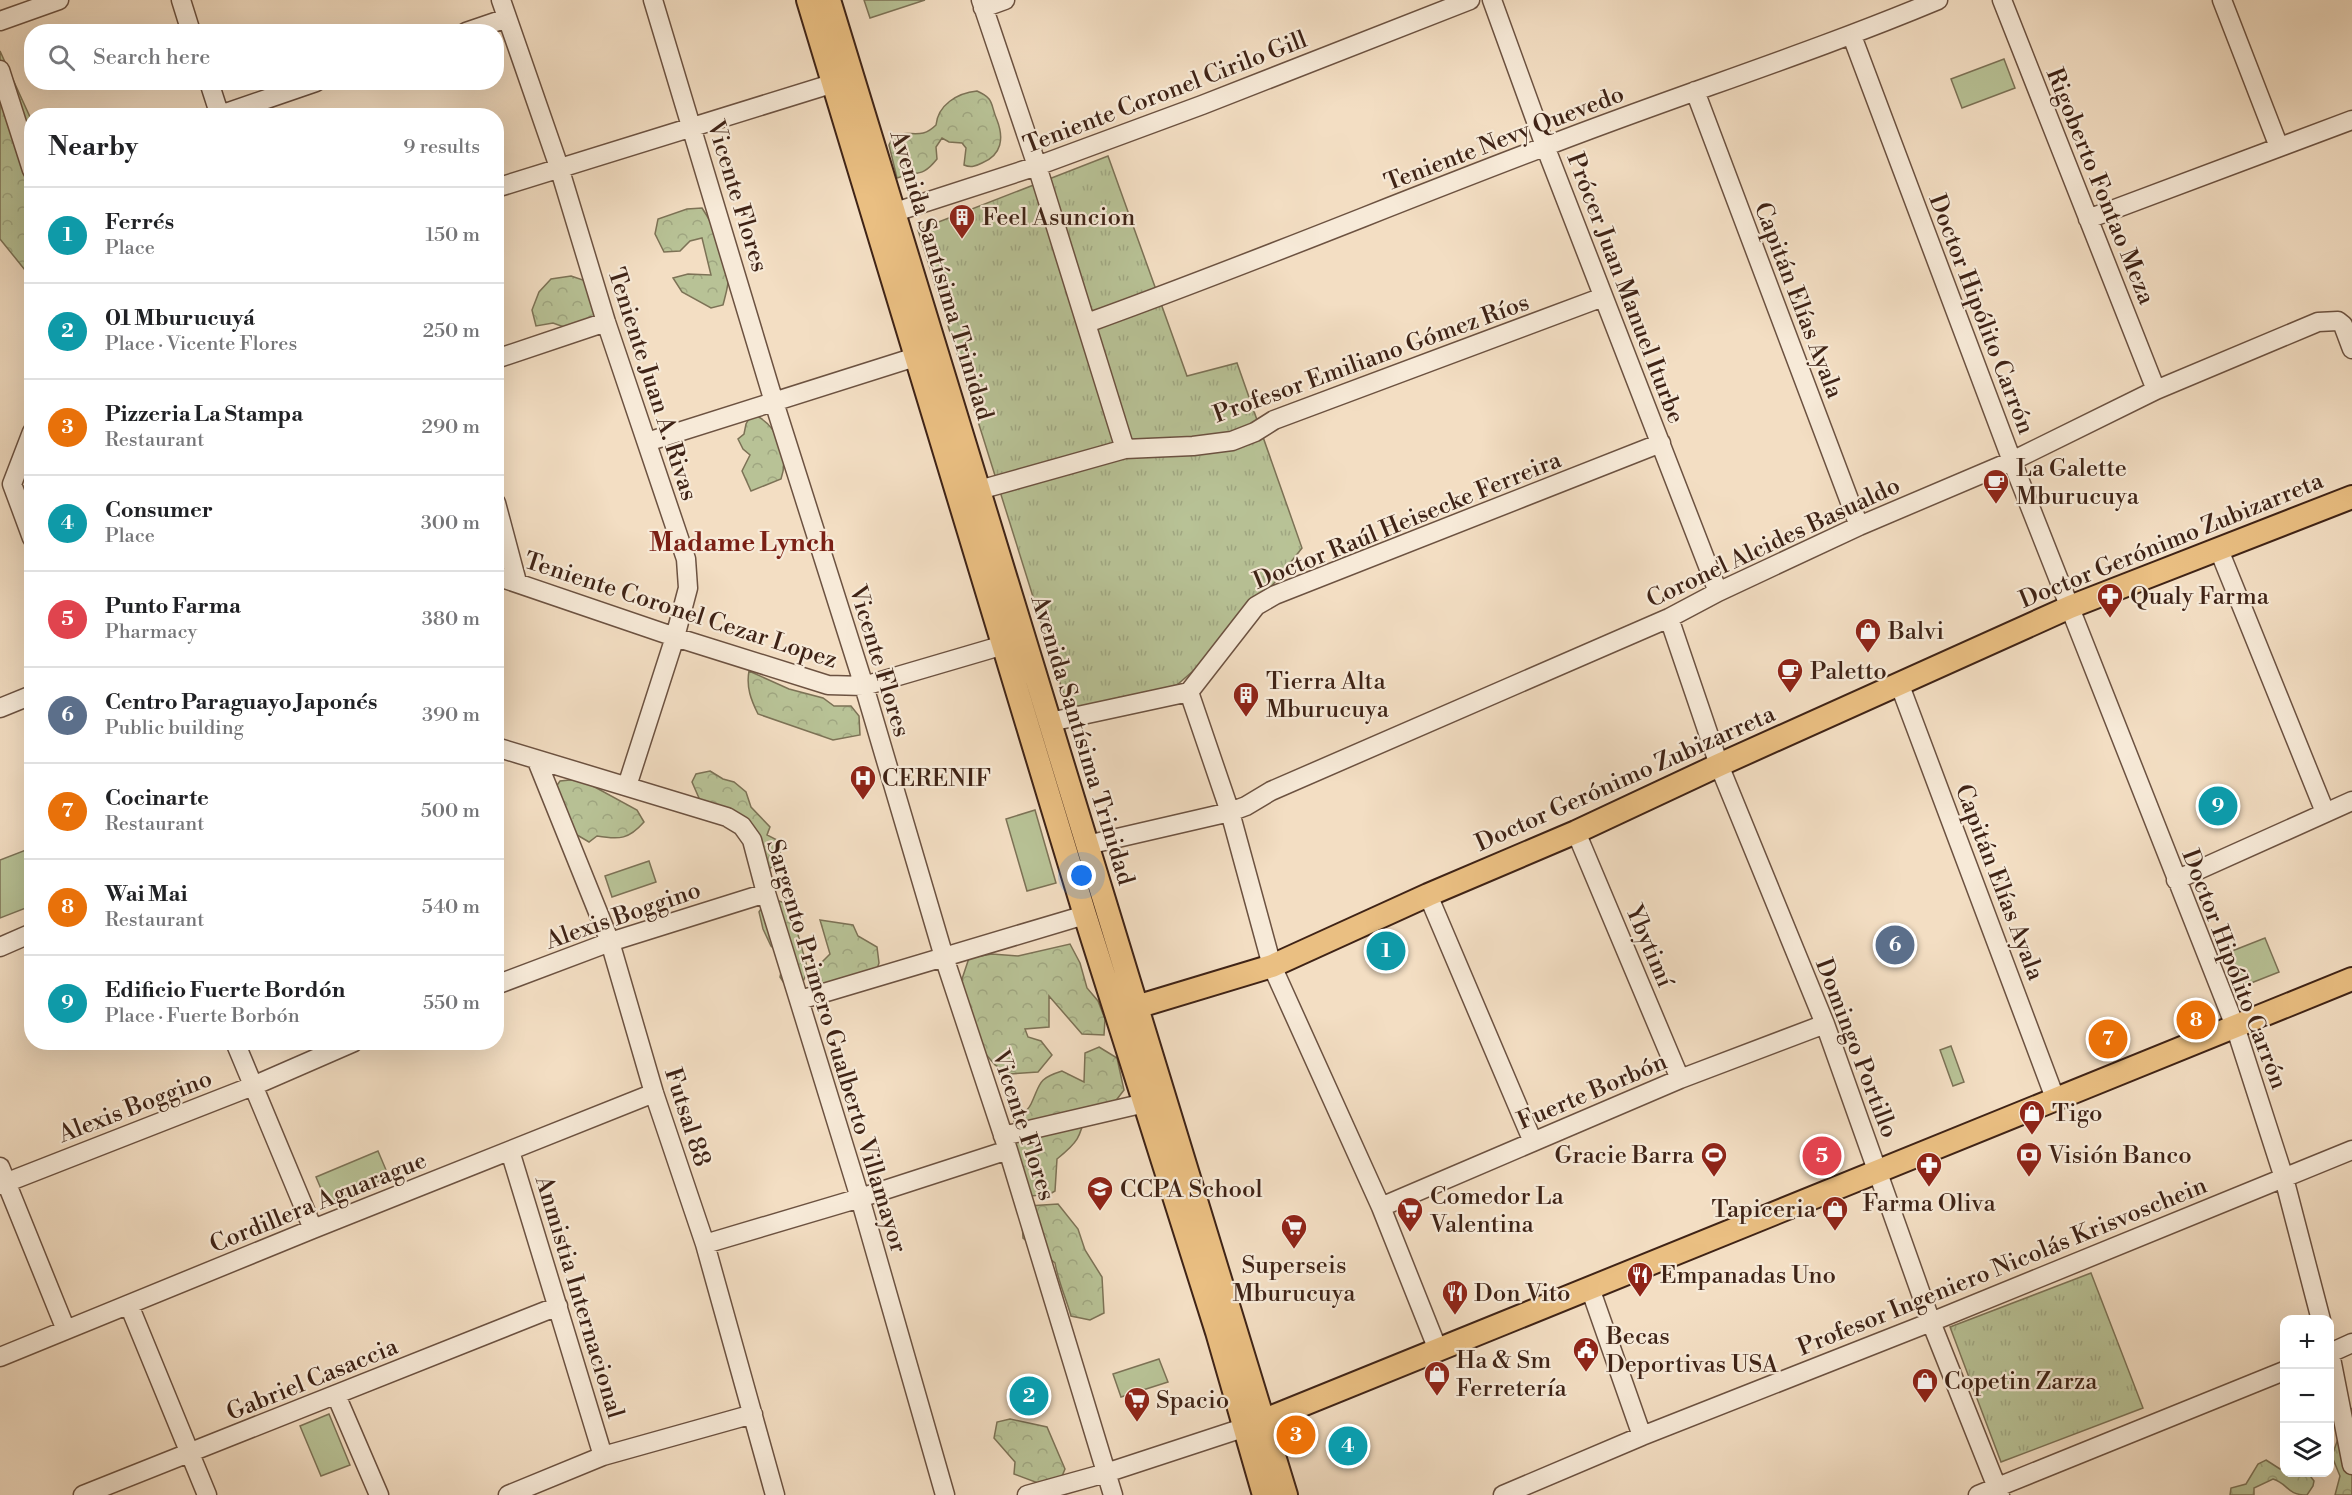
<!DOCTYPE html>
<meta charset="utf-8">
<style>
:root{--surface:#fff;--page:#f6f6f6;--text:#202124;--muted:#757577;--line:#e0e0e0;--accent:#0f766e}
body{margin:0;font-family:"Libre Bodoni",serif;background:var(--page);color:var(--text)}
.controls{position:absolute;right:18px;bottom:18px;display:grid;overflow:hidden;border-radius:12px;box-shadow:0 6px 24px #0002}
.controls button{width:54px;height:54px;display:grid;place-items:center;padding:0;border:0;border-bottom:2px solid var(--line);background:var(--surface);color:var(--text);font:30px sans-serif}
.you{position:absolute;left:1082px;top:876px;width:21px;height:21px;margin:-15px;border:4px solid #fff;border-radius:50%;background:#1a73e8;box-shadow:0 0 0 9px #1a73e833}
.badge{display:grid;place-items:center;width:39px;height:39px;border-radius:50%;background:var(--accent);color:#fff;font-size:20px;font-weight:700}
.pin{position:absolute;translate:-50% -50%;border:3px solid #fff;box-shadow:0 2px 6px #0006}
.list{margin:0;padding:0;list-style:none}
h2{display:flex;justify-content:space-between;align-items:center;height:78px;margin:0;padding:0 24px;font-size:26px}
h2 small{font-size:20px;font-weight:400;color:var(--muted)}
.list li{display:grid;grid-template-columns:39px 1fr auto;gap:18px;align-items:center;box-sizing:border-box;height:96px;padding:0 24px;border-top:2px solid var(--line)}
.list b{display:block;font-size:22px;white-space:nowrap}
.list p{margin:0;font-size:20px;white-space:nowrap;color:var(--muted)}
.list em{font-size:20px;font-style:normal;color:var(--muted)}
.icon{flex:none;width:33px;height:33px;fill:none;stroke:currentColor;stroke-width:2;stroke-linecap:round;stroke-linejoin:round}
.map{position:relative;flex:none;width:2352px;height:1495px;overflow:hidden}
.search{position:absolute;background:var(--surface);box-shadow:0 6px 24px #0002;left:24px;top:24px;width:480px;height:66px;display:flex;align-items:center;gap:15px;box-sizing:border-box;padding:0 21px;border-radius:24px;color:var(--muted);font-size:22px}
.panel{position:absolute;background:var(--surface);box-shadow:0 6px 24px #0002;left:24px;top:108px;width:480px;height:942px;border-radius:24px}
.map>svg:first-child{display:block}
.green{fill:#b8c296;stroke:#7c7256;stroke-width:1.5}
.forest{fill:url(#forest-crowns);stroke:#7c7256;stroke-width:1.5}
.park{fill:url(#park-tufts);stroke:#7c7256;stroke-width:1.5}
.lines{fill:none;stroke-linecap:round;stroke-linejoin:round}
.minor-casing{stroke:#6c5241;stroke-width:21}
.major-casing{stroke:#3f2316;stroke-width:26}
.minor{stroke:#f7ead8;stroke-width:18}
.major{stroke:#eabf82;stroke-width:22}
.labels{text-anchor:middle;stroke-width:4.5;stroke-linejoin:round;paint-order:stroke}
.street-label{font-size:24px;fill:#3f2316;stroke:#f7ead8}
.poi-label{font-size:24px;fill:#3f2316;stroke:#f7ead8;text-anchor:start}
.neighbourhood-label{font-size:26px;font-weight:bold;fill:#7a1f14;stroke:#f7ead8}
</style>
<div class="map">
<svg width="2352" height="1495" viewBox="0 0 2352 1495">
<defs>
<pattern id="forest-crowns" width="20" height="18" patternUnits="userSpaceOnUse" patternTransform="scale(1.5)"><rect width="20" height="18" fill="#b8c296"/><path d="M2 6a3 3 0 1 1 6 0M12 15a3 3 0 1 1 6 0" fill="none" stroke="#9fa681"/></pattern>
<pattern id="park-tufts" width="24" height="20" patternUnits="userSpaceOnUse" patternTransform="scale(1.5)"><rect width="24" height="20" fill="#b8c296"/><path d="M3 7l-1-3M5 7V3M7 7l1-3M15 17l-1-3M17 17v-4M19 17l1-3" fill="none" stroke="#9fa681"/></pattern>
</defs>
<rect width="100%" height="100%" fill="#f3dec3"/>
<filter id="stains"><feTurbulence type="fractalNoise" baseFrequency=".00333" numOctaves="4"/><feColorMatrix values="0 0 0 0 .2 0 0 0 0 .09 0 0 0 0 .02 0 0 0 .5 -.17"/></filter>
<radialGradient id="worn" r=".72"><stop offset=".6" stop-color="#630" stop-opacity="0"/><stop offset="1" stop-color="#630" stop-opacity=".3"/></radialGradient>
<!-- green -->
<path class="green" d="M864,0H925L870,18Z
M2004,59L2015,88L1962,108L1951,79Z
M1035,810L1056,883L1027,891L1006,819Z
M31,848V906L0,918V860Z
M649,861L656,882L612,897L605,876Z
M2265,938L2279,972L2241,987L2227,953Z
M1951,1046L1964,1082L1953,1086L1940,1050Z
M378,1151L389,1177L327,1203L316,1177Z
M1159,1359L1168,1382L1121,1397L1113,1374Z
M329,1414L350,1465L321,1476L300,1426Z"/>
<!-- forest -->
<path class="forest" d="M0,51L30,117L16,143L31,162V271L25,270L0,239Z
M977,91C995,99 990,104 997,120C1004,138 1002,155 982,163C976,166 971,168 964,165L966,148L962,143L949,142L942,138L936,147L937,159C921,179 917,170 897,178L889,145L894,135C912,130 921,140 936,125C938,105 957,93 977,91Z
M702,208C711,222 729,252 729,268C730,281 726,293 723,305L711,308L682,292L673,278L688,274L711,275L702,238L690,241L680,251L664,252L655,234L658,219L687,209Z
M571,276L586,281L602,317L564,327L553,323L536,326L532,310L539,292L551,279Z
M757,416C778,427 789,457 781,479L751,491L742,471L750,455L743,449L738,439L744,434L746,424L750,417Z
M749,671L789,689L823,698L834,706H851L859,716L860,735L833,740L758,714C751,700 746,687 749,671Z
M710,771L723,779L734,782L746,792L751,807L770,827L767,835L777,840L782,859L769,869L748,849L732,817L702,805L692,782L696,774Z
M580,779L637,810L644,822C629,839 620,840 597,836L589,842L572,832L553,791L560,781Z
M776,900L785,903L795,924L808,970L802,984L784,983L780,977L783,962L780,954L771,946L763,929L759,912L766,901Z
M820,920L853,925L858,936L877,947L879,963L873,981L821,993L809,985L808,976L830,954Z
M1070,944L1080,963L1087,988L1098,1001L1105,1019L1104,1035L1082,1034L1049,996V1027L1025,1029L1028,1037L1041,1041L1052,1055L1038,1072L1009,1074L995,1065L978,1045L961,982L969,958L992,954L1018,956Z
M1099,1047L1117,1058L1124,1090L1114,1103L1086,1112C1080,1138 1078,1142 1057,1159L1055,1191L1050,1194L1031,1196L1009,1155L1021,1135L1014,1121C1020,1116 1028,1111 1031,1104C1041,1083 1037,1079 1062,1071L1084,1082L1085,1053Z
M1058,1204L1078,1229L1085,1250L1102,1277L1104,1313L1090,1320L1071,1316C1066,1298 1058,1281 1055,1263L1023,1238L1022,1221L1028,1206Z
M2342,1403L2352,1409V1495H2335L2340,1476L2333,1459V1453L2339,1436L2330,1412L2331,1407Z
M1010,1419L1047,1427L1065,1469L1060,1481L1046,1486L1014,1474L1015,1462L994,1438L997,1422Z
M2266,1460L2280,1469L2284,1466V1472L2308,1473L2314,1481L2313,1486L2307,1495C2286,1495 2289,1484 2273,1479L2254,1488V1495H2230L2231,1488L2246,1484L2258,1464Z"/>
<!-- park -->
<path class="park" d="M1108,156L1187,376L1237,363L1302,548L1228,641L1164,696L1072,721L918,230Z
M2091,1273L2143,1408L2001,1462L1950,1327Z"/>
<g class="lines">
<!-- minor casing -->
<g class="minor-casing">
<path id="minor" d="M181,0L191,32
M501,0L559,167L606,322L686,559L688,588L675,637L627,786
M653,0L774,402L864,686L944,957L1008,1150L1113,1495
M981,0L1037,166L1125,449
M1492,0L1545,146L1718,592
M2002,0L2156,390
M2222,0L2279,147
M983,8L1005,0
M0,21L59,0
M466,32L507,18
M1852,36L2012,461L2235,1026L2284,1178L2321,1320
M0,70L32,170
M209,82L220,116
M1695,91L1859,526
M220,115L316,82
M496,188L844,80
M883,216L1037,166L1202,105L1470,0
M2088,219L2352,120
M1087,323C1240,268 1391,205 1544,147C1675,96 1809,54 1938,0
M496,359L606,322
M32,432L12,484L32,538
M647,442L928,353
M979,490L1125,449L1193,446L1232,441L1255,432L1274,420L1603,297
M496,503L517,582
M2219,550L2325,812
M496,576L675,637L828,685L864,686L1014,642
M1669,618L1719,765L1825,1024L1931,1322L2000,1495
M1899,683L2055,1098
M0,708L32,695
M1050,722L1189,692
M496,747L727,817L742,826L752,840L766,893L860,1198L945,1495
M537,761L610,942L654,1093L705,1244L775,1495
M1576,832L1680,1079
M1087,845L1230,812L1246,806L1271,791L1669,618L1718,592L1859,526L2012,461L2156,390L2318,322L2338,321L2343,325L2352,349
M2176,880L2352,801
M1428,895L1533,1142
M0,947L32,933
M496,985L610,942L766,893
M800,1000L1085,915
M235,1042L313,1229
M1003,1136L1145,1103
M510,1151L603,1456
M0,1167L66,1330
M0,1185L253,1086L354,1042
M1381,1207L1680,1079L1825,1024
M705,1244L860,1198L1008,1150
M1590,1288L1642,1436
M129,1305L207,1495
M1438,1350L1381,1207L1272,966L1230,812L1189,692L1256,606L1275,595L1661,443
M2330,1353L2352,1465
M2330,1353L2352,1343
M0,1357L313,1229L654,1093
M336,1395L379,1495
M83,1495L558,1306
M508,1495L603,1456L753,1414
M1027,1495L1106,1473L1243,1428
M1503,1495L1642,1436L1931,1322L2352,1150
M1978,1495L2284,1371"/>
</g>
<!-- major casing -->
<g class="major-casing">
<path id="major" d="M808,0L1085,915L1217,1332L1264,1495
M829,0L1286,1495
M1123,1011L1272,966L1428,895L1576,832L1719,765L2070,607L2352,497
M1250,1426L2352,979"/>
</g>
<!-- minor -->
<use href="#minor" class="minor"/>
<!-- major -->
<use href="#major" class="major"/>
</g>
<!-- icons -->
<defs>
<g id="building-pin" transform="scale(1.35)"><path d="M0 17L-7.5 6A9.5 9.5 0 1 1 7.5 6Z" fill="#8f2418" stroke="#f7ead8"/><path d="M-4-6H4V6H1V3H-1V6H-4ZM-2.5-4.3h1.7v1.8h-1.7ZM.8-4.3h1.7v1.8H.8ZM-2.5-1h1.7V.8h-1.7ZM.8-1h1.7V.8H.8Z" fill="#fff"/></g>
<g id="cafe-pin" transform="scale(1.35)"><path d="M0 17L-7.5 6A9.5 9.5 0 1 1 7.5 6Z" fill="#8f2418" stroke="#f7ead8"/><path d="M-5.5-4.5H6V0H3Q3 3.5 0 3.5H-2.5Q-5.5 3.5-5.5 0ZM3-3.2v2h1.7v-2ZM-6 4.5H4V6H-6Z" fill="#fff"/></g>
<g id="pharmacy-pin" transform="scale(1.35)"><path d="M0 17L-7.5 6A9.5 9.5 0 1 1 7.5 6Z" fill="#8f2418" stroke="#f7ead8"/><path d="M-2-6h4v4h4v4h-4v4h-4v-4h-4v-4h4Z" fill="#fff"/></g>
<g id="shop-pin" transform="scale(1.35)"><path d="M0 17L-7.5 6A9.5 9.5 0 1 1 7.5 6Z" fill="#8f2418" stroke="#f7ead8"/><path d="M-5-2.5h2.3a2.7 3.5 0 0 1 5.4 0H5L5.5 6h-11ZM-1.5-2.5h3a1.5 2.3 0 0 0-3 0Z" fill="#fff"/></g>
<g id="hospital-pin" transform="scale(1.35)"><path d="M0 17L-7.5 6A9.5 9.5 0 1 1 7.5 6Z" fill="#8f2418" stroke="#f7ead8"/><path d="M-5-5h3v3.5h4V-5h3V5h-3V1.5h-4V5h-3Z" fill="#fff"/></g>
<g id="stadium-pin" transform="scale(1.35)"><path d="M0 17L-7.5 6A9.5 9.5 0 1 1 7.5 6Z" fill="#8f2418" stroke="#f7ead8"/><path d="M0-5a6.5 5 0 1 0 0 10a6.5 5 0 1 0 0-10ZM-3.5-1.8h7v3.6h-7Z" fill="#fff"/></g>
<g id="bank-pin" transform="scale(1.35)"><path d="M0 17L-7.5 6A9.5 9.5 0 1 1 7.5 6Z" fill="#8f2418" stroke="#f7ead8"/><path d="M-6-4H6V4H-6ZM0-2.3a2.3 2.3 0 1 0 0 4.6a2.3 2.3 0 1 0 0-4.6Z" fill="#fff"/></g>
<g id="school-pin" transform="scale(1.35)"><path d="M0 17L-7.5 6A9.5 9.5 0 1 1 7.5 6Z" fill="#8f2418" stroke="#f7ead8"/><path d="M0-5L7-2L0 1L-7-2ZM-4 1L0 2.5L4 1V4Q0 6-4 4Z" fill="#fff"/></g>
<g id="supermarket-pin" transform="scale(1.35)"><path d="M0 17L-7.5 6A9.5 9.5 0 1 1 7.5 6Z" fill="#8f2418" stroke="#f7ead8"/><path d="M-6-5.5h2.5l.6 2H6L4.5 2H-2.5L-4.4-4H-6ZM-1.5 3.2a1.3 1.3 0 1 0 .1 0ZM3 3.2a1.3 1.3 0 1 0 .1 0Z" fill="#fff"/></g>
<g id="restaurant-pin" transform="scale(1.35)"><path d="M0 17L-7.5 6A9.5 9.5 0 1 1 7.5 6Z" fill="#8f2418" stroke="#f7ead8"/><path d="M-5-6h1v4h1v-4h1v4h1v-4h1v5L-1.5 .5V6h-2V.5L-5-1ZM5-6V6H3V1.5H1.5Q1.5-4 5-6Z" fill="#fff"/></g>
<g id="civic-pin" transform="scale(1.35)"><path d="M0 17L-7.5 6A9.5 9.5 0 1 1 7.5 6Z" fill="#8f2418" stroke="#f7ead8"/><path d="M-.6-6.5H3V-4.5H.6V-3L4-1V1h2V6H-6V1h2V-1L-.6-3ZM-1.2 2.5V6h2.4V2.5Z" fill="#fff"/></g>
</defs>
<g fill-rule="evenodd">
<use href="#building-pin" x="962" y="217"/>
<use href="#cafe-pin" x="1996" y="482"/>
<use href="#pharmacy-pin" x="2110" y="596"/>
<use href="#shop-pin" x="1868" y="631"/>
<use href="#cafe-pin" x="1790" y="671"/>
<use href="#building-pin" x="1246" y="695"/>
<use href="#hospital-pin" x="863" y="778"/>
<use href="#shop-pin" x="2032" y="1113"/>
<use href="#stadium-pin" x="1714" y="1155"/>
<use href="#bank-pin" x="2029" y="1155"/>
<use href="#pharmacy-pin" x="1929" y="1165"/>
<use href="#school-pin" x="1100" y="1189"/>
<use href="#shop-pin" x="1835" y="1209"/>
<use href="#supermarket-pin" x="1410" y="1210"/>
<use href="#supermarket-pin" x="1294" y="1227"/>
<use href="#restaurant-pin" x="1640" y="1275"/>
<use href="#restaurant-pin" x="1455" y="1293"/>
<use href="#civic-pin" x="1586" y="1350"/>
<use href="#shop-pin" x="1437" y="1374"/>
<use href="#shop-pin" x="1925" y="1381"/>
<use href="#supermarket-pin" x="1137" y="1400"/>
</g>
<g class="labels">
<!-- street labels -->
<g class="street-label">
<text transform="translate(1165 92) rotate(-21)" y="8">Teniente Coronel Cirilo Gill</text>
<text transform="translate(1504 138) rotate(-21)" y="8">Teniente Nevy Quevedo</text>
<text transform="translate(2101 186) rotate(68)" y="8">Rigoberto Fontao Meza</text>
<text transform="translate(738 196) rotate(73)" y="8">Vicente Flores</text>
<text transform="translate(942 275) rotate(73)" y="8">Avenida Santísima Trinidad</text>
<text transform="translate(1626 288) rotate(69)" y="8">Prócer Juan Manuel Iturbe</text>
<text transform="translate(1799 300) rotate(69)" y="8">Capitán Elías Ayala</text>
<text transform="translate(1982 314) rotate(69)" y="8">Doctor Hipólito Carrón</text>
<text transform="translate(1371 358) rotate(-20)" y="8">Profesor Emiliano Gómez Ríos</text>
<text transform="translate(653 384) rotate(72)" y="8">Teniente Juan A. Rivas</text>
<text transform="translate(1407 520) rotate(-22)" y="8">Doctor Raúl Heisecke Ferreira</text>
<text transform="translate(2171 540) rotate(-22)" y="8">Doctor Gerónimo Zubizarreta</text>
<text transform="translate(1773 542) rotate(-25)" y="8">Coronel Alcides Basualdo</text>
<text transform="translate(681 610) rotate(18)" y="8">Teniente Coronel Cezar Lopez</text>
<text transform="translate(880 661) rotate(73)" y="8">Vicente Flores</text>
<text transform="translate(1083 740) rotate(73)" y="8">Avenida Santísima Trinidad</text>
<text transform="translate(1625 778) rotate(-24)" y="8">Doctor Gerónimo Zubizarreta</text>
<text transform="translate(2000 882) rotate(69)" y="8">Capitán Elías Ayala</text>
<text transform="translate(623 915) rotate(-19)" y="8">Alexis Boggino</text>
<text transform="translate(1650 946) rotate(67)" y="8">Ybytimí</text>
<text transform="translate(2235 969) rotate(69)" y="8">Doctor Hipólito Carrón</text>
<text transform="translate(837 1046) rotate(73)" y="8">Sargento Primero Gualberto Villamayor</text>
<text transform="translate(1857 1048) rotate(69)" y="8">Domingo Portillo</text>
<text transform="translate(1592 1091) rotate(-23)" y="8">Fuerte Borbón</text>
<text transform="translate(135 1106) rotate(-21)" y="8">Alexis Boggino</text>
<text transform="translate(688 1117) rotate(72)" y="8">Futsal 88</text>
<text transform="translate(1024 1125) rotate(72)" y="8">Vicente Flores</text>
<text transform="translate(318 1202) rotate(-22)" y="8">Cordillera Aguarague</text>
<text transform="translate(2002 1266) rotate(-22)" y="8">Profesor Ingeniero Nicolás Krisvoschein</text>
<text transform="translate(580 1297) rotate(73)" y="8">Anmistia Internacional</text>
<text transform="translate(312 1379) rotate(-22)" y="8">Gabriel Casaccia</text>
</g>
<!-- poi labels -->
<g class="poi-label">
<text x="982" y="225">Feel Asuncion</text>
<text x="2016" y="476">La Galette<tspan x="2016" dy="28">Mburucuya</tspan></text>
<text x="2130" y="604">Qualy Farma</text>
<text x="1888" y="639">Balvi</text>
<text x="1810" y="679">Paletto</text>
<text x="1266" y="689">Tierra Alta<tspan x="1266" dy="28">Mburucuya</tspan></text>
<text x="882" y="786">CERENIF</text>
<text x="2052" y="1121">Tigo</text>
<text x="1694" y="1163" text-anchor="end">Gracie Barra</text>
<text x="2048" y="1163">Visión Banco</text>
<text x="1120" y="1197">CCPA School</text>
<text x="1430" y="1204">Comedor La<tspan x="1430" dy="28">Valentina</tspan></text>
<text x="1929" y="1211" text-anchor="middle">Farma Oliva</text>
<text x="1816" y="1217" text-anchor="end">Tapiceria</text>
<text x="1294" y="1273" text-anchor="middle">Superseis<tspan x="1294" dy="28">Mburucuya</tspan></text>
<text x="1660" y="1283">Empanadas Uno</text>
<text x="1474" y="1301">Don Vito</text>
<text x="1606" y="1344">Becas<tspan x="1606" dy="28">Deportivas USA</tspan></text>
<text x="1456" y="1368">Ha &amp; Sm<tspan x="1456" dy="28">Ferretería</tspan></text>
<text x="1944" y="1389">Copetin Zarza</text>
<text x="1156" y="1408">Spacio</text>
</g>
<!-- neighbourhood labels -->
<g class="neighbourhood-label">
<text x="742" y="551">Madame Lynch</text>
</g>
</g>
<rect width="100%" height="100%" filter="url(#stains)"/>
<rect width="100%" height="100%" fill="url(#worn)"/>
</svg>
<div class="controls">
<button>+</button>
<button>−</button>
<button><svg class="icon" aria-label="layers" viewBox="0 0 24 24"><path d="M12 4l9 5-9 5-9-5zM3 14l9 5 9-5"/></svg></button>
</div>
<div class="you"></div>
<div class="pin badge" style="left:1386px;top:951px;background:#0f9aa8">1</div>
<div class="pin badge" style="left:1029px;top:1396px;background:#0f9aa8">2</div>
<div class="pin badge" style="left:1296px;top:1435px;background:#e8710a">3</div>
<div class="pin badge" style="left:1348px;top:1446px;background:#0f9aa8">4</div>
<div class="pin badge" style="left:1822px;top:1156px;background:#e0444e">5</div>
<div class="pin badge" style="left:1895px;top:945px;background:#5c6f8a">6</div>
<div class="pin badge" style="left:2108px;top:1039px;background:#e8710a">7</div>
<div class="pin badge" style="left:2196px;top:1020px;background:#e8710a">8</div>
<div class="pin badge" style="left:2218px;top:806px;background:#0f9aa8">9</div>
<div class="search"><svg class="icon" aria-label="search" viewBox="0 0 24 24"><circle cx="10" cy="10" r="6"/><path d="M15 15l6 6"/></svg>Search here</div>
<section class="panel">
<h2>Nearby<small>9 results</small></h2>
<ul class="list">
<li><span class="badge" style="background:#0f9aa8">1</span><div><b>Ferrés</b><p>Place</p></div><em>150 m</em></li>
<li><span class="badge" style="background:#0f9aa8">2</span><div><b>01 Mburucuyá</b><p>Place · Vicente Flores</p></div><em>250 m</em></li>
<li><span class="badge" style="background:#e8710a">3</span><div><b>Pizzeria La Stampa</b><p>Restaurant</p></div><em>290 m</em></li>
<li><span class="badge" style="background:#0f9aa8">4</span><div><b>Consumer</b><p>Place</p></div><em>300 m</em></li>
<li><span class="badge" style="background:#e0444e">5</span><div><b>Punto Farma</b><p>Pharmacy</p></div><em>380 m</em></li>
<li><span class="badge" style="background:#5c6f8a">6</span><div><b>Centro Paraguayo Japonés</b><p>Public building</p></div><em>390 m</em></li>
<li><span class="badge" style="background:#e8710a">7</span><div><b>Cocinarte</b><p>Restaurant</p></div><em>500 m</em></li>
<li><span class="badge" style="background:#e8710a">8</span><div><b>Wai Mai</b><p>Restaurant</p></div><em>540 m</em></li>
<li><span class="badge" style="background:#0f9aa8">9</span><div><b>Edificio Fuerte Bordón</b><p>Place · Fuerte Borbón</p></div><em>550 m</em></li>
</ul>
</section>
</div>
